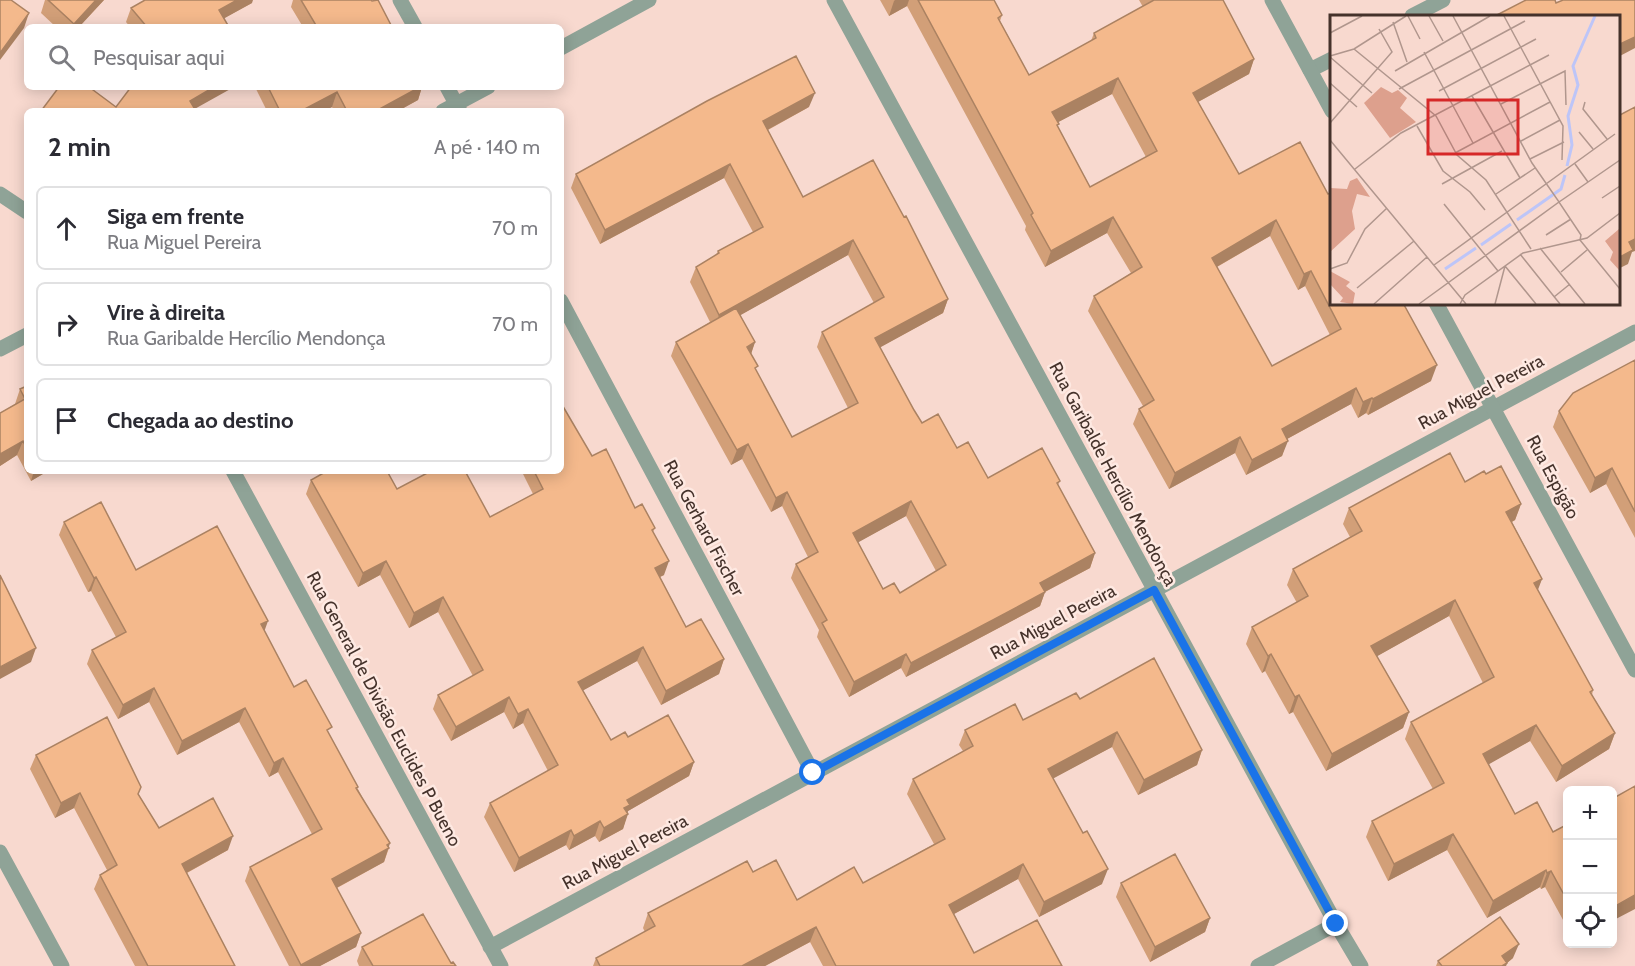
<!DOCTYPE html>
<html lang="pt">
<meta charset="utf-8">
<style>
:root{--surface:#fff;--page:#f7f7f7;--text:#2b2b33;--muted:#7c7c81;--line:#e1e1e2}
body{margin:0;font-family:Cabin,sans-serif;background:var(--page);color:var(--text)}
.controls{position:absolute;right:18px;bottom:18px;display:grid;overflow:hidden;border-radius:9px;box-shadow:0 3px 15px #0003}
.controls button{width:54px;height:54px;display:grid;place-items:center;padding:0;border:0;border-bottom:2px solid var(--line);background:var(--surface);color:var(--text);font:30px sans-serif}
.stop{position:absolute;width:18px;height:18px;margin:-14px;border:4px solid #1a73e8;border-radius:50%;background:#fff}
.stop.end{background:#1a73e8;border-color:#fff;box-shadow:0 2px 6px #0008}
.list{margin:0;padding:0;list-style:none}
h2{display:flex;justify-content:space-between;align-items:center;height:78px;margin:0;padding:0 24px;font-size:26px}
h2 small{font-size:20px;font-weight:400;color:var(--muted)}
.list li{display:grid;grid-template-columns:39px 1fr auto;gap:18px;align-items:center;box-sizing:border-box;height:84px;margin:0 12px 12px;padding:0 12px;border:2px solid var(--line);border-radius:9px}
.list b{display:block;font-size:22px;white-space:nowrap}
.list p{margin:0;font-size:20px;white-space:nowrap;color:var(--muted)}
.list em{font-size:20px;font-style:normal;color:var(--muted)}
.icon{flex:none;width:33px;height:33px;fill:none;stroke:currentColor;stroke-width:2;stroke-linecap:round;stroke-linejoin:round}
.map{position:relative;flex:none;width:1635px;height:966px;overflow:hidden}
.search{position:absolute;background:var(--surface);box-shadow:0 3px 15px #0003;left:24px;top:24px;width:540px;height:66px;display:flex;align-items:center;gap:15px;box-sizing:border-box;padding:0 21px;border-radius:9px;color:var(--muted);font-size:22px}
.panel{position:absolute;background:var(--surface);box-shadow:0 3px 15px #0003;left:24px;top:108px;width:540px;height:366px;border-radius:9px}
.map>svg:first-child{display:block}
.lines{fill:none;stroke-linecap:round;stroke-linejoin:round}
.minor{stroke:#8fa397;stroke-width:15}
.tertiary{stroke:#8fa397;stroke-width:15}
.wall{fill:#d29f78;fill-rule:evenodd}
.shaded-wall{fill:#ab8262}
.building{fill:#f4b98c;stroke:#ab8262;stroke-width:1.5;fill-rule:evenodd}
.route{stroke:#1a73e8;stroke-width:8}
.labels{text-anchor:middle;stroke-width:5;stroke-linejoin:round;paint-order:stroke}
.street-label{font-size:18px;fill:#45322b;stroke:#fee9e2}
.inset-river{fill:none;stroke:#bdc5f8;stroke-width:3}
.inset-road{fill:none;stroke:#b0968d;stroke-width:1.5}
.view{fill:#d62828;fill-opacity:0.15;stroke:#d62828;stroke-width:3}
.inset-edge{fill:none;stroke:#45322b;stroke-width:3}
</style>
<div class="map">
<svg width="1635" height="966" viewBox="0 0 1635 966">
<rect width="100%" height="100%" fill="#f8d9cf"/>
<g class="lines">
<!-- minor -->
<path class="minor" d="M400,0L415,27
M834,0L1336,924L1361,966
M1412,16L1443,0
M561,48L649,0
M1310,70L1332,59
M447,87L460,111
M443,111L488,87
M0,194L27,212
M561,301L813,773
M0,349L27,335
M233,471L501,966
M0,852L62,966
M490,947L1635,332
M1258,966L1336,924"/>
<!-- tertiary -->
<path class="tertiary" d="M1272,0L1332,111
M1436,303L1635,670"/>
</g>
<!-- wall -->
<path class="wall" d="M45,0H104L79,27H56L41,13Z
M293,0H371L392,27H303L291,7Z
M880,0H994L1002,15L1000,21L1029,75L1091,41L1094,33L1143,7L1139,0H1223L1254,59L1249,74L1198,102L1239,174L1328,194L1431,381L1368,415L1366,413L1358,418L1351,404L1287,439L1282,456L1246,475L1235,453L1169,489L1133,424L1139,409L1143,406L1088,311L1094,296L1131,273L1107,233L1045,267L1025,230L1026,226L907,6L889,16ZM1112,94L1146,157L1090,187L1058,127V122ZM1270,236L1298,290L1305,286L1330,335L1272,366L1217,267Z
M252,3L224,18L229,27H130L126,22L131,8Z
M255,87H422L418,100L398,111H334L332,107L324,111H267Z
M809,107L768,130L803,197L948,299L943,313L880,347L914,410L922,423L957,448L988,478L1060,481L1058,485L1095,553L1090,568L1045,592L1040,606L906,677L901,668L849,697L817,637L819,630L791,578L796,564L808,557L782,506L771,512L742,459L731,465L671,356L676,342L710,322L690,282L696,267L716,255L718,251L753,232L724,178L600,244L571,188L576,174ZM848,255L874,303L822,332L817,347L848,408L792,437L756,371L751,354L755,342L740,315ZM906,516L936,571L900,593L883,589L858,542Z
M1635,360V538L1606,484L1590,493L1553,427L1559,411Z
M27,386V471H48L31,481L17,455L0,466V413L15,404L20,389Z
M592,456L635,508L655,528L653,532L664,575L660,577L686,627L724,659L719,674L661,705L637,661L583,690L611,740L628,737L694,762L689,776L628,811L623,829L599,842L595,836L569,850L566,845L514,872L484,817L490,803L548,771L523,723L513,729L504,712L451,741L433,709L438,695L473,676L438,612L409,628L380,575L358,587L306,494L311,480L490,517L533,494L522,472V471H561Z
M1486,474L1521,504L1515,520L1512,522L1542,579L1537,590L1593,690L1592,695L1615,733L1609,749L1556,782L1530,741L1488,764L1515,814L1553,832L1568,824V929L1545,887L1541,889L1540,887L1487,918L1447,850L1388,881L1366,837L1372,821L1433,789L1405,739L1411,722L1483,683L1449,616L1377,656L1409,712L1403,728L1326,771L1293,712L1289,714L1265,671L1262,673L1246,644L1252,627L1297,603L1287,585L1293,569L1350,537L1343,524L1349,508L1465,482Z
M64,522L136,570L264,630L294,687L329,734L389,848L384,862L337,888L361,933L356,947L320,966H289L245,881L250,867L312,834L278,772L269,777L239,722L177,755L149,702L118,719L87,664L92,650L116,637L91,591L88,592L59,535Z
M1080,699L1202,750L1197,765L1138,795L1112,747L1053,778L1102,884L1039,917L1018,879L954,914L974,953L1062,966H823L810,942L765,966H593L596,958L645,932L643,928L648,913L753,872L797,900L863,883L934,844L907,794L913,779L963,751L959,745L965,730L1023,720Z
M36,755L139,795L159,828L228,850L187,873L235,966H135L94,889L100,875L107,870L74,808L55,818L30,769Z
M1121,883L1210,918L1205,932L1150,962L1116,897Z
M362,947L451,963L456,966H359L357,961Z
M1513,958L1507,963L1506,966H1436L1438,961Z"/>
<!-- shaded-wall -->
<path class="shaded-wall" d="M96,0H104L79,27H73L74,24Z
M237,0H253L252,3L214,24L219,10Z
M895,0H909L907,6L889,16L894,1Z
M29,13L24,28L0,60V53Z
M1635,37V48L1618,57V45Z
M1254,59L1249,74L1187,108L1193,93Z
M1118,78L1112,94L1047,128L1052,112Z
M214,87H234L191,111L190,101Z
M420,87H422L418,100L398,111H376Z
M337,92L332,107L324,111H301Z
M815,93L809,107L758,135L763,121Z
M730,164L724,178L600,244L605,230Z
M1113,217L1107,233L1045,267L1051,251Z
M1276,220L1270,236L1206,273L1212,258Z
M1635,239V251L1632,252L1628,264L1618,269V258L1629,242Z
M853,240L848,255L714,330L719,315Z
M1311,271L1305,286L1298,290L1304,274Z
M948,299L943,313L870,353L875,338Z
M755,342L750,357L747,347Z
M1437,365L1431,381L1368,415L1373,399Z
M1356,388L1351,404L1276,445L1282,429Z
M1372,398L1366,413L1358,418L1363,402Z
M1240,437L1235,453L1169,489L1175,473Z
M23,441L17,455L0,466V454Z
M1288,441L1282,456L1246,475L1252,460Z
M748,444L742,459L731,465L737,450Z
M1612,468L1606,484L1590,493L1595,478Z
M34,471H48L31,481Z
M787,492L782,506L771,512L776,498Z
M911,501L906,516L848,548L853,533Z
M1521,504L1515,520L1500,528L1506,512Z
M1095,553L1090,568L1035,597L1040,583Z
M386,561L380,575L358,587L363,573Z
M669,561L664,575L649,582L655,568Z
M96,577L91,591L88,592L94,578Z
M1542,579L1536,595L1534,583Z
M1045,592L1040,606L906,677L911,663Z
M443,597L438,612L409,628L414,613Z
M1455,600L1449,616L1365,663L1371,646Z
M268,621L263,635L261,624Z
M643,647L637,661L573,696L578,682Z
M36,648L31,662L0,679V667Z
M906,654L901,668L849,697L854,682Z
M1271,654L1265,671L1262,673L1268,656Z
M724,659L719,674L661,705L666,691Z
M154,688L149,702L118,719L123,705Z
M1299,695L1293,712L1289,714L1295,697Z
M509,697L504,712L451,741L456,727Z
M245,708L239,722L177,755L182,741Z
M528,709L523,723L513,729L518,714Z
M1409,712L1403,728L1326,771L1332,754Z
M1536,725L1530,741L1477,771L1483,754Z
M1117,732L1112,747L1043,784L1048,769Z
M1615,733L1609,749L1556,782L1562,766Z
M1202,750L1197,765L1138,795L1144,780Z
M283,758L278,772L269,777L274,763Z
M694,762L689,776L628,811L626,815L628,814L623,829L599,842L604,828L627,800Z
M80,793L74,808L55,818L61,803Z
M600,821L595,836L569,850L574,836Z
M571,830L566,845L514,872L519,858Z
M1453,834L1447,850L1388,881L1394,864Z
M233,836L228,850L177,878L182,864Z
M390,843L384,862L327,893L332,879Z
M1023,864L1018,879L943,920L949,905Z
M1108,869L1102,884L1039,917L1044,902Z
M1546,870L1540,887L1487,918L1493,901Z
M1551,871L1545,887L1541,889L1547,873Z
M1635,895V909L1612,921V908Z
M1210,918L1205,932L1150,962L1155,947Z
M816,927L810,942L765,966H742Z
M361,933L356,947L320,966H300Z
M1519,944L1513,958L1507,963L1506,966H1498L1502,956Z"/>
<!-- building -->
<path class="building" d="M0,0H11L29,13L0,53Z
M48,0H96L74,24Z
M145,0H237L219,10L229,27H147L131,8Z
M301,0H371L372,1L378,0L392,27H317Z
M918,0H994L1002,15L998,18L1029,75L1096,38L1094,33L1154,0H1223L1254,59L1193,93L1239,174L1300,142L1328,194L1332,192V303H1390L1391,304L1393,303H1403L1437,365L1373,399L1372,398L1363,402L1356,388L1282,429L1288,441L1252,460L1240,437L1175,473L1139,409L1154,400L1094,296L1142,267L1113,217L1051,251L1031,215L1033,213ZM1118,78L1157,151L1090,187L1057,125L1059,124L1052,112ZM1276,220L1304,274L1311,271L1341,329L1272,366L1212,258Z
M1526,0H1555L1556,3L1563,0H1635V37L1618,45V16H1495Z
M796,56L815,93L763,121L803,197L873,160L904,217L906,216L948,299L875,338L914,410L922,423L938,414L957,448L968,442L988,478L1042,448L1060,481L1057,483L1095,553L1040,583L1045,592L991,621L911,663L906,654L854,682L822,623L827,620L796,564L818,552L787,492L776,498L748,444L737,450L676,342L736,308L755,342L747,347L758,366L755,368L792,437L858,403L822,332L884,297L853,240L719,315L696,267L719,253L718,251L763,227L730,164L605,230L576,174L707,101ZM911,501L946,565L900,593L894,583L883,589L853,533Z
M59,87H89L116,107L131,87H214L190,101L196,111H41Z
M268,87H420L376,111H347L337,92L301,111H280Z
M1635,107V239L1629,242L1633,250L1618,258V116Z
M1635,360V512L1612,468L1595,478L1559,411L1573,393Z
M27,386V449L23,441L0,454V413L25,399L20,389Z
M561,403L592,456L606,449L635,508L642,504L655,528L652,530L669,561L655,568L686,627L701,619L724,659L666,691L643,647L578,682L611,740L625,732L628,737L668,715L694,762L627,800L630,805L624,808L628,814L604,828L600,821L574,836L571,830L519,858L490,803L558,765L528,709L518,714L509,697L456,727L438,695L483,670L443,597L414,613L386,561L363,573L311,480L327,471H387L397,489L431,471H465L490,517L543,489L534,471H561Z
M1450,453L1465,482L1484,471L1486,474L1501,466L1521,504L1506,512L1542,579L1534,583L1593,690L1590,692L1615,733L1562,766L1536,725L1483,754L1515,814L1537,802L1553,832L1568,824V902L1551,871L1547,873L1546,870L1493,901L1453,834L1394,864L1372,821L1444,783L1411,722L1494,677L1455,600L1371,646L1409,712L1332,754L1299,695L1295,697L1271,654L1268,656L1252,627L1308,596L1293,569L1362,531L1349,508Z
M101,502L136,570L217,526L268,621L261,624L294,687L306,680L332,727L327,730L358,787L356,788L390,843L387,845L389,848L332,879L361,933L301,965L250,867L322,829L283,758L274,763L245,708L182,741L154,688L123,705L92,650L126,632L96,577L94,578L64,522Z
M0,575L36,648L0,667Z
M1154,658L1202,750L1144,780L1117,732L1048,769L1083,833L1087,831L1108,869L1044,902L1023,864L949,905L974,953L1037,920L1062,966H836L816,927L742,966H600L596,958L655,926L648,913L747,861L753,872L776,860L797,900L854,867L863,883L945,839L913,779L973,746L965,730L1015,704L1023,720L1076,693L1080,699Z
M107,717L141,787L138,794L159,828L213,798L233,836L182,864L235,966H148L100,875L117,865L80,793L61,803L36,755Z
M1635,786V895L1612,908V799Z
M1175,854L1210,918L1155,947L1121,883Z
M423,914L451,963L453,962L456,966H373L362,947Z
M1500,917L1519,944L1502,956L1507,963L1502,966H1442L1438,961Z"/>
<g class="lines">
<!-- route -->
<path class="route" d="M813,773L1154,590L1336,924"/>
</g>
<g class="labels">
<!-- street labels -->
<g class="street-label">
<text transform="translate(1481 392) rotate(-28)" y="6">Rua Miguel Pereira</text>
<text transform="translate(1113 474) rotate(62)" y="6">Rua Garibalde Hercílio Mendonça</text>
<text transform="translate(1553 477) rotate(62)" y="6">Rua Espigão</text>
<text transform="translate(704 528) rotate(62)" y="6">Rua Gerhard Fischer</text>
<text transform="translate(1053 622) rotate(-28)" y="6">Rua Miguel Pereira</text>
<text transform="translate(384 709) rotate(62)" y="6">Rua General de Divisão Euclides P Bueno</text>
<text transform="translate(625 852) rotate(-28)" y="6">Rua Miguel Pereira</text>
</g>
</g>
<!-- overview -->
<g transform="translate(1330 15)">
<rect width="290" height="290" fill="#f8d9cf"/>
<path d="M51,72L62,78L68,75L77,83L70,93L86,107L60,123L34,88ZM27,163L40,182L27,179L22,196L25,214L0,237V173L17,174L20,166ZM289,214V255L280,245L283,237L275,226ZM0,256L20,267L16,271L25,278L23,289L10,287L13,283L0,269Z" fill="#dda08d"/>
<path class="inset-river" d="M237,151L242,130L238,101L248,70L243,51L265,1M187,205L231,174L235,160M151,230L181,209M115,254L146,233"/>
<path class="inset-road" d="M78,1L90,24M99,1L113,26M123,1L202,148L229,187L290,145M174,1L233,111L232,145M63,7L77,47M0,18L32,1M24,34L106,101L127,140L156,165L201,234M94,37L143,128M0,41L24,34L76,1M0,42L42,78M65,56L160,1M0,68L27,92M69,74L195,6M109,76L206,24M142,81L190,163M255,87L253,94L277,124M171,89L235,56L236,90M0,108L62,37L49,14M87,111L113,156L140,177L155,195M249,117L263,134M0,125L136,289M191,126L230,105M125,138L220,87M200,144L234,127M245,149L258,167M25,154L71,118L219,40M112,169L172,136M166,179L205,153M272,183L290,171M114,189L168,256M216,220L241,204M250,225L290,274M210,233L255,289M190,239L230,289M104,250L285,119M175,251L206,289M0,254L17,248L35,214L57,193M231,257L257,235M27,273L84,226M224,282L240,269M44,289L97,242M89,289L229,187L251,220L250,225M130,289L135,280L193,238L257,223L290,198M165,289L175,251"/>
<path class="view" d="M98,85H188V139H98Z"/>
<rect width="290" height="290" class="inset-edge"/>
</g>
</svg>
<div class="controls">
<button>+</button>
<button>−</button>
<button><svg class="icon" aria-label="locate" viewBox="0 0 24 24"><circle cx="12" cy="12" r="6"/><path d="M12 2v4M12 18v4M2 12h4M18 12h4"/></svg></button>
</div>
<div class="stop" style="left:813px;top:773px"></div>
<div class="stop end" style="left:1336px;top:924px"></div>
<div class="search"><svg class="icon" aria-label="search" viewBox="0 0 24 24"><circle cx="10" cy="10" r="6"/><path d="M15 15l6 6"/></svg>Pesquisar aqui</div>
<section class="panel">
<h2>2 min<small>A pé · 140 m</small></h2>
<ul class="list">
<li><svg class="icon" aria-label="ahead" viewBox="0 0 24 24"><path d="M12 20V5M6 11l6-6 6 6"/></svg><div><b>Siga em frente</b><p>Rua Miguel Pereira</p></div><em>70 m</em></li>
<li><svg class="icon" aria-label="right" viewBox="0 0 24 24"><path d="M7 20v-9h11M14 6l5 5-5 5"/></svg><div><b>Vire à direita</b><p>Rua Garibalde Hercílio Mendonça</p></div><em>70 m</em></li>
<li><svg class="icon" aria-label="arrive" viewBox="0 0 24 24"><path d="M6 21V4h12l-3 4 3 4H6"/></svg><div><b>Chegada ao destino</b></div></li>
</ul>
</section>
</div>
